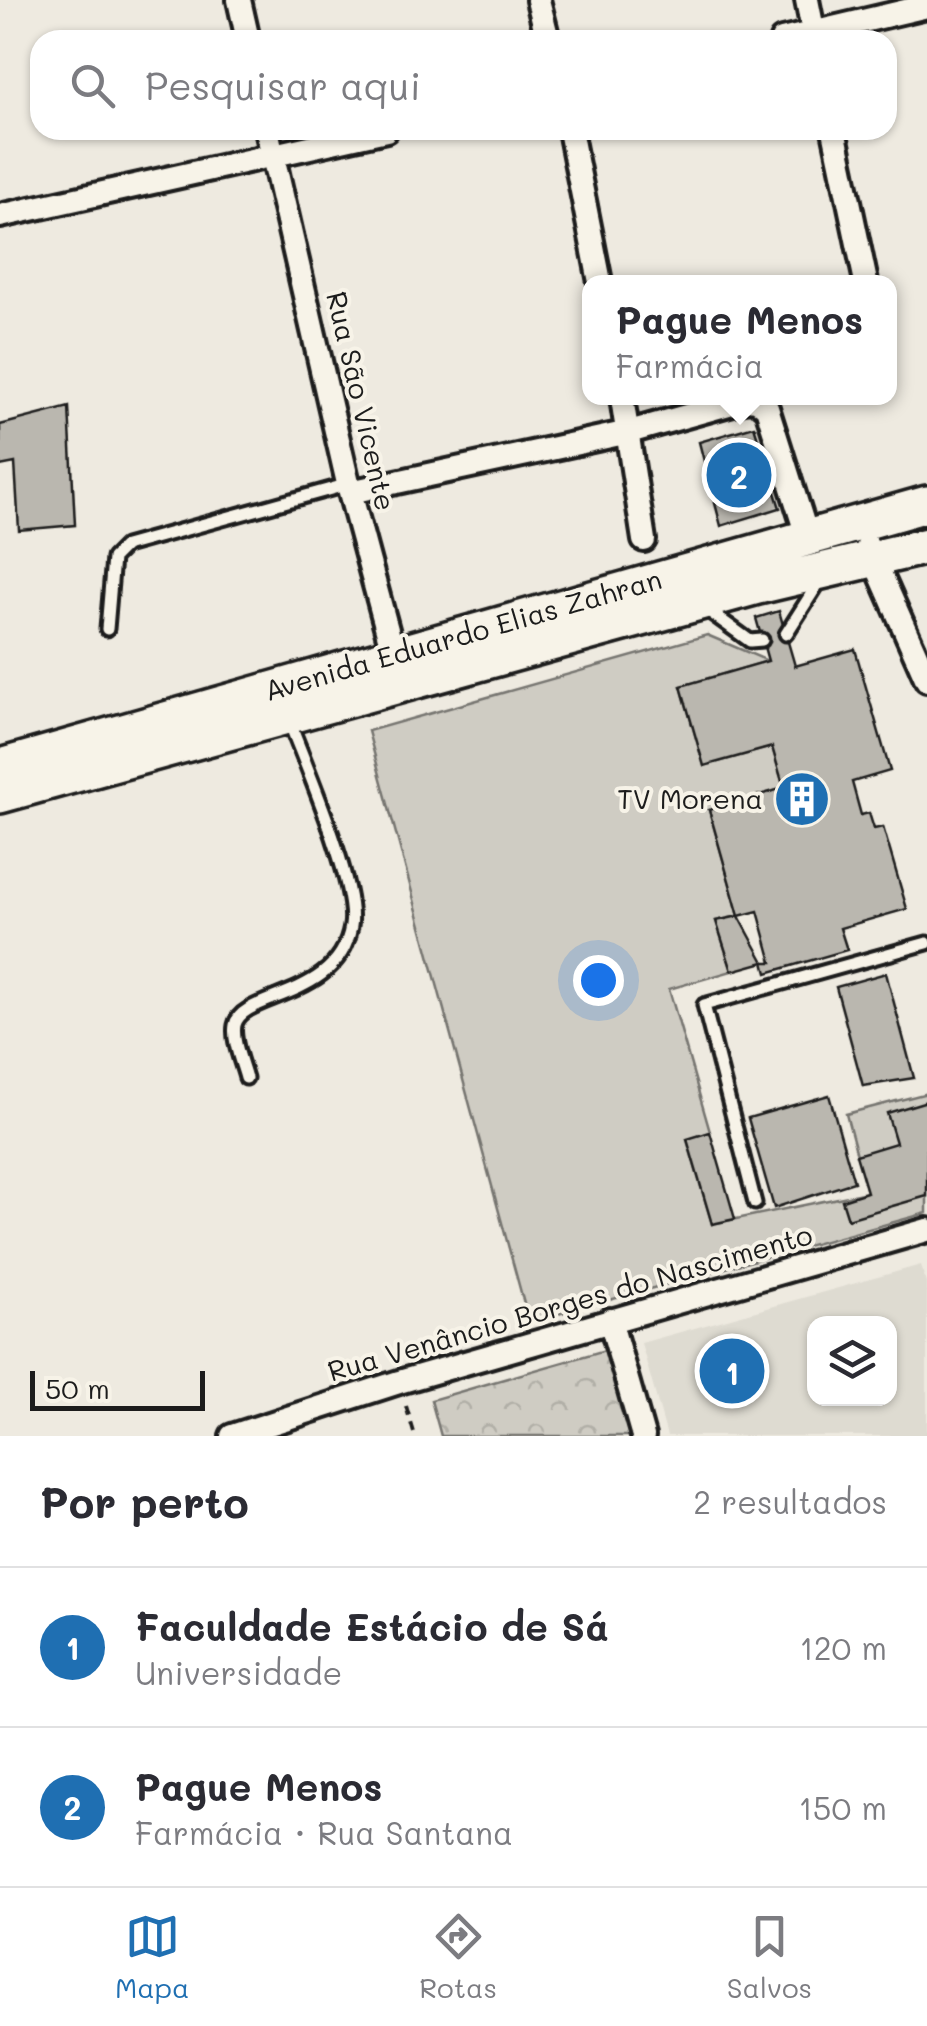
<!DOCTYPE html>
<html lang="pt">
<meta charset="utf-8">
<style>
:root{--surface:#fff;--page:#f7f7f7;--text:#2b2b33;--muted:#7c7c81;--line:#e1e1e2;--accent:#1f6fb2}
body{margin:0;font-family:Mali,sans-serif;background:var(--page);color:var(--text)}
.controls{position:absolute;right:30px;bottom:30px;display:grid;overflow:hidden;border-radius:20px;box-shadow:0 2px 8px #0004}
.controls button{width:90px;height:90px;display:grid;place-items:center;padding:0;border:0;border-bottom:2px solid var(--line);background:var(--surface);color:var(--text);font:50px sans-serif}
.scale{position:absolute;left:30px;bottom:25px;width:175px;box-sizing:border-box;padding-left:10px;border:5px solid #1c1c1c;border-top:0;font-size:28px;line-height:35px;white-space:nowrap;color:#1c1c1c;-webkit-text-stroke:8px #f7f3e8;paint-order:stroke}
.you{position:absolute;left:598px;top:980px;width:35px;height:35px;margin:-25px;border:8px solid #fff;border-radius:50%;background:#1a73e8;box-shadow:0 0 0 15px #1a73e833}
.badge{display:grid;place-items:center;width:65px;height:65px;border-radius:50%;background:var(--accent);color:#fff;font-size:32px;font-weight:700}
.pin{position:absolute;translate:-50% -50%;border:5px solid #fff;box-shadow:0 2px 10px #0006}
.popup{position:absolute;left:582px;top:275px;width:315px;height:130px;box-sizing:border-box;display:grid;place-content:center;border-radius:20px;background:var(--surface);filter:drop-shadow(0 2px 8px #0005);font-size:32px;white-space:nowrap;color:var(--muted)}
.popup b{font-size:38px;color:var(--text)}
.popup::after{content:'';position:absolute;left:50%;top:100%;margin-left:-20px;border:20px solid transparent;border-top-color:var(--surface)}
.list{margin:0;padding:0;list-style:none}
h2{display:flex;justify-content:space-between;align-items:center;height:130px;margin:0;padding:0 40px;font-size:42px}
h2 small{font-size:32px;font-weight:400;color:var(--muted)}
.list li{display:grid;grid-template-columns:65px 1fr auto;gap:30px;align-items:center;box-sizing:border-box;height:160px;padding:0 40px;border-top:2px solid var(--line)}
.list b{display:block;font-size:38px;white-space:nowrap}
.list p{margin:0;font-size:32px;white-space:nowrap;color:var(--muted)}
.list em{font-size:32px;font-style:normal;color:var(--muted)}
.icon{flex:none;width:55px;height:55px;fill:none;stroke:currentColor;stroke-width:2;stroke-linecap:round;stroke-linejoin:round}
.map{position:relative;flex:none;width:927px;height:1436px;overflow:hidden}
.search{position:absolute;background:var(--surface);box-shadow:0 2px 8px #0004;left:30px;right:30px;top:30px;height:110px;display:flex;align-items:center;gap:25px;box-sizing:border-box;padding:0 35px;border-radius:30px;color:var(--muted);font-size:38px}
.sheet{height:450px;background:var(--surface)}
nav{display:flex;justify-content:space-around;align-items:center;box-sizing:border-box;height:140px;border-top:2px solid var(--line);background:var(--surface);font-size:28px;color:var(--muted)}
nav a{display:grid;justify-items:center;gap:5px}
nav .on{color:var(--accent)}
.map>svg:first-child{display:block}
.built{fill:#dedbd1;fill-rule:evenodd}
.grass{fill:#cfccc3;stroke:#767470;stroke-width:2.5}
.park{fill:url(#park-crowns);stroke:#767470;stroke-width:2.5}
.building{fill:#bab7af;stroke:#1c1c1c;stroke-width:2.5}
.lines{fill:none;stroke-linecap:round;stroke-linejoin:round}
.lane-casing{stroke:#1c1c1c;stroke-width:19}
.street-casing{stroke:#1c1c1c;stroke-width:30}
.primary-casing{stroke:#1c1c1c;stroke-width:42}
.path{stroke:#1c1c1c;stroke-width:4;stroke-dasharray:10 8;stroke-linecap:butt}
.lane{stroke:#f7f3e8;stroke-width:11}
.street{stroke:#f7f3e8;stroke-width:22}
.primary{stroke:#f7f3e8;stroke-width:35}
.labels{text-anchor:middle;stroke-width:8;stroke-linejoin:round;paint-order:stroke}
.street-label{font-size:28px;fill:#1c1c1c;stroke:#f7f3e8}
.poi-label{font-size:28px;fill:#1c1c1c;stroke:#f7f3e8;text-anchor:end}
</style>
<div class="map">
<svg width="927" height="1436" viewBox="0 0 927 1436">
<defs>
<pattern id="park-crowns" width="20" height="18" patternUnits="userSpaceOnUse" patternTransform="scale(2.5)"><rect width="20" height="18" fill="#cfccc3"/><path d="M2 6a3 3 0 1 1 6 0M12 15a3 3 0 1 1 6 0" fill="none" stroke="#b1afa7"/></pattern>
</defs>
<rect width="100%" height="100%" fill="#eeeae0"/>
<filter id="ink" filterUnits="userSpaceOnUse"><feTurbulence type="fractalNoise" baseFrequency=".01" numOctaves="2"/><feDisplacementMap in="SourceGraphic" scale="20" xChannelSelector="R" yChannelSelector="G"/><feConvolveMatrix kernelMatrix="1 2 1 2 8 2 1 2 1" color-interpolation-filters="sRGB"/></filter>
<g filter="url(#ink)">
<!-- built -->
<path class="built" d="M921,1265L927,1287V1436H667L641,1343ZM814,1324H890V1398H814Z"/>
<!-- grass -->
<path class="grass" d="M707,635L768,661L681,686L704,766L772,747L784,788L709,810L739,916L716,921L732,971L669,989L710,1132L687,1140L712,1224L867,1192L846,1114L927,1093V1213L529,1322L368,731Z"/>
<!-- park -->
<path class="park" d="M605,1350L630,1436H441L431,1400Z"/>
<!-- building -->
<path class="building" d="M69,407L75,525L19,530L15,463L0,466V425Z
M754,426L780,508L721,526L699,442Z
M779,611L795,666L855,649L890,771L852,782L861,815L869,813L874,829L883,827L907,909L840,928L847,950L767,973L764,962H772L758,911L739,916L709,810L784,788L772,747L704,766L681,686L768,661L756,618Z
M739,916L764,962L732,971L716,921Z
M886,973L914,1078L863,1086L836,987Z
M829,1095L854,1182L774,1208L748,1118Z
M927,1101V1196L848,1219L842,1200L867,1192L856,1155L896,1143L887,1113Z
M710,1132L735,1219L712,1224L687,1139Z"/>
<g class="lines">
<!-- lane casing -->
<g class="lane-casing">
<path id="lane" d="M706,609L750,641L762,640
M107,629L113,558L125,546L349,484
M786,634L821,579
M246,1078C242,1063 232,1040 235,1025C242,992 339,1000 351,926C358,886 305,764 289,721
M755,1203L704,1005L927,943"/>
</g>
<!-- street casing -->
<g class="street-casing">
<path id="street" d="M239,0L248,40
M538,0L548,40
M807,0L815,40
M782,40L927,6
M267,130L350,492L397,667
M570,130L600,282
M834,130L866,282
M0,216L386,130
M622,398L644,540
M350,492L629,432L747,399L757,400L767,408L808,539
M868,546L927,680
M610,1320L643,1436
M232,1436L399,1382L927,1230"/>
</g>
<!-- primary casing -->
<g class="primary-casing">
<path id="primary" d="M0,767L927,504
M0,795L758,586L927,546"/>
</g>
<!-- path -->
<path class="path" d="M406,1406L415,1436"/>
<!-- lane -->
<use href="#lane" class="lane"/>
<!-- street -->
<use href="#street" class="street"/>
<!-- primary -->
<use href="#primary" class="primary"/>
</g>
</g>
<!-- icons -->
<defs>
<g id="building-disc" transform="scale(2.875)"><circle r="9.5" fill="#1f6fb2" stroke="#f7f3e8"/><path d="M-4-6H4V6H1V3H-1V6H-4ZM-2.5-4.3h1.7v1.8h-1.7ZM.8-4.3h1.7v1.8H.8ZM-2.5-1h1.7V.8h-1.7ZM.8-1h1.7V.8H.8Z" fill="#fff"/></g>
</defs>
<g fill-rule="evenodd">
<use href="#building-disc" x="802" y="799"/>
</g>
<g class="labels">
<!-- street labels -->
<g class="street-label">
<text transform="translate(361 401) rotate(77)" y="10">Rua São Vicente</text>
<text transform="translate(463 635) rotate(-16)" y="10">Avenida Eduardo Elias Zahran</text>
<text transform="translate(570 1303) rotate(-16)" y="10">Rua Venâncio Borges do Nascimento</text>
</g>
<!-- poi labels -->
<g class="poi-label">
<text x="763" y="809">TV Morena</text>
</g>
</g>
</svg>
<div class="controls">
<button><svg class="icon" aria-label="layers" viewBox="0 0 24 24"><path d="M12 4l9 5-9 5-9-5zM3 14l9 5 9-5"/></svg></button>
</div>
<div class="scale">50 m</div>
<div class="you"></div>
<div class="pin badge" style="left:732px;top:1371px">1</div>
<div class="pin badge" style="left:739px;top:475px">2</div>
<div class="popup"><b>Pague Menos</b>Farmácia</div>
<div class="search"><svg class="icon" aria-label="search" viewBox="0 0 24 24"><circle cx="10" cy="10" r="6"/><path d="M15 15l6 6"/></svg>Pesquisar aqui</div>
</div>
<section class="sheet">
<h2>Por perto<small>2 resultados</small></h2>
<ul class="list">
<li><span class="badge">1</span><div><b>Faculdade Estácio de Sá</b><p>Universidade</p></div><em>120 m</em></li>
<li><span class="badge">2</span><div><b>Pague Menos</b><p>Farmácia · Rua Santana</p></div><em>150 m</em></li>
</ul>
</section>
<nav>
<a class="on"><svg class="icon" aria-label="map" viewBox="0 0 24 24"><path d="M3 6l6-2 6 2 6-2v14l-6 2-6-2-6 2zM9 4v14M15 6v14"/></svg>Mapa</a>
<a><svg class="icon" aria-label="directions" viewBox="0 0 24 24"><path d="M12 3l9 9-9 9-9-9zM9 14v-3h6M13 9l2 2-2 2"/></svg>Rotas</a>
<a><svg class="icon" aria-label="saved" viewBox="0 0 24 24"><path d="M7 4h10v16l-5-4-5 4z"/></svg>Salvos</a>
</nav>
